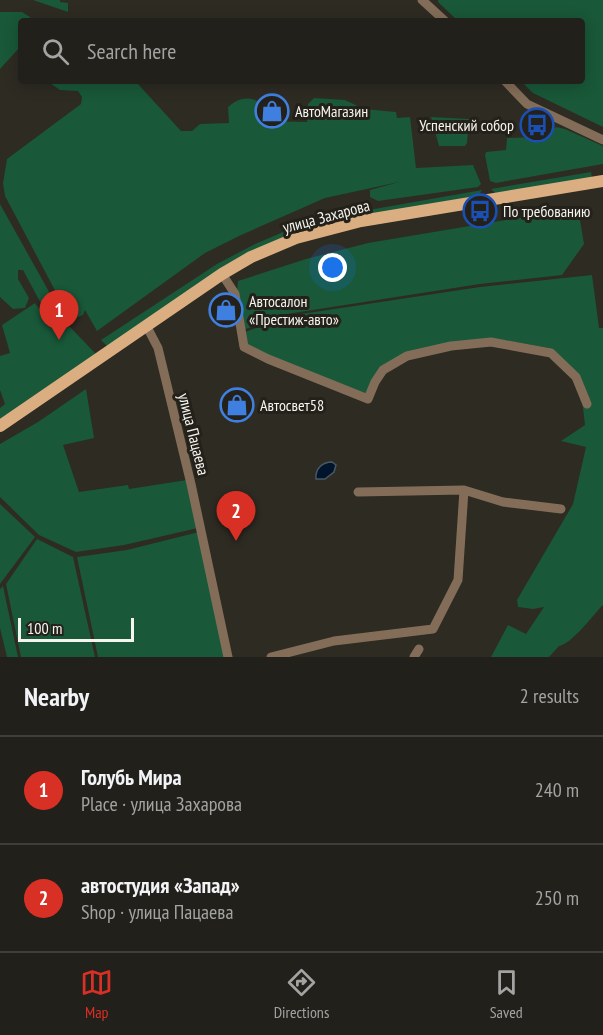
<!DOCTYPE html>
<meta charset="utf-8">
<style>
:root{--surface:#22201a;--page:#2e2d27;--text:#f1f3f6;--muted:#a2a3a2;--line:#3f3e39;--accent:#d93025}
body{margin:0;font-family:"PT Sans Narrow",sans-serif;background:var(--page);color:var(--text)}
.scale{position:absolute;left:18px;bottom:15px;width:116px;box-sizing:border-box;padding-left:6px;border:3px solid #f5f4ef;border-top:0;font-size:16px;line-height:21px;white-space:nowrap;color:#f5f4ef;-webkit-text-stroke:4px #232119;paint-order:stroke}
.you{position:absolute;left:333px;top:268px;width:21px;height:21px;margin:-15px;border:4px solid #fff;border-radius:50%;background:#1a73e8;box-shadow:0 0 0 9px #1a73e833}
.badge{display:grid;place-items:center;width:39px;height:39px;border-radius:50%;background:var(--accent);color:#fff;font-size:20px;font-weight:700}
.pin{position:absolute;translate:-50% -50px;filter:drop-shadow(0 2px 3px #0008)}
.pin::after{content:'';position:absolute;top:32px;width:21px;height:18px;background:inherit;clip-path:polygon(0 0,100% 0,50% 100%)}
.list{margin:0;padding:0;list-style:none}
h2{display:flex;justify-content:space-between;align-items:center;height:78px;margin:0;padding:0 24px;font-size:26px}
h2 small{font-size:20px;font-weight:400;color:var(--muted)}
.list li{display:grid;grid-template-columns:39px 1fr auto;gap:18px;align-items:center;box-sizing:border-box;height:108px;padding:0 24px;border-top:2px solid var(--line)}
.list b{display:block;font-size:22px;white-space:nowrap}
.list p{margin:0;font-size:20px;white-space:nowrap;color:var(--muted)}
.list em{font-size:20px;font-style:normal;color:var(--muted)}
.icon{flex:none;width:33px;height:33px;fill:none;stroke:currentColor;stroke-width:2;stroke-linecap:round;stroke-linejoin:round}
.map{position:relative;flex:none;width:603px;height:657px;overflow:hidden}
.search{position:absolute;background:var(--surface);box-shadow:0 3px 15px #0003;left:18px;right:18px;top:18px;height:66px;display:flex;align-items:center;gap:15px;box-sizing:border-box;padding:0 21px;border-radius:6px;color:var(--muted);font-size:22px}
.sheet{height:294px;background:var(--surface)}
nav{display:flex;justify-content:space-around;align-items:center;box-sizing:border-box;height:84px;border-top:2px solid var(--line);background:var(--surface);font-size:16px;color:var(--muted)}
nav a{display:grid;justify-items:center;gap:3px}
nav .on{color:var(--accent)}
.map>svg:first-child{display:block}
.green{fill:#195839}
.water{fill:#00152c;stroke:#4a5866;stroke-width:1.5}
.lines{fill:none;stroke-linecap:round;stroke-linejoin:round}
.minor{stroke:#836d58;stroke-width:9}
.major{stroke:#dbae81;stroke-width:12}
.labels{text-anchor:middle;stroke-width:6;stroke-linejoin:round;paint-order:stroke}
.poi-label{font-size:16px;fill:#f5f4ef;stroke:#232119;text-anchor:start}
.street-label{font-size:16px;fill:#f5f4ef;stroke:#232119}
</style>
<div class="map">
<svg width="603" height="657" viewBox="0 0 603 657">
<rect width="100%" height="100%" fill="#2d2b22"/>
<!-- green -->
<path class="green" d="M33,0H60V2L68,3V12Z
M438,0H603V127L533,93L521,81H582V21H458L438,2Z
M0,12H22L30,17L29,21H21V46L0,69Z
M47,81H140L138,84L181,131H192L200,124L229,123L228,107C240,97 248,96 262,103V121L307,122L308,104L314,98L345,100L364,109L396,112L397,118L410,117L416,168L473,165L481,184L478,187L378,201L370,197V190L399,182L325,198L239,236L205,253L97,331L85,310L83,315L78,317L67,313L5,196L3,183L7,159L81,104L82,97L78,91L60,90Z
M431,117L469,119L467,143L465,146H439Z
M556,127L565,129L603,146V164L496,183L490,181L485,155L486,152L506,150L507,138L537,137Z
M591,172L592,178L495,193L491,189Z
M482,190L479,195L297,233L107,346L101,340L217,264L255,244L295,227L363,211Z
M0,204L62,315L64,322L62,326L57,327L52,324L23,270H18V279L29,298L25,308L13,309L0,297Z
M578,208L584,244L562,275L480,284L287,314L243,330L237,292L238,281L306,259L368,243Z
M592,275L599,328H603V605C593,615 572,644 559,646L549,657H491L508,625L526,634L544,607L533,609L518,607L517,600L573,504L586,447L561,441L585,425L579,374L549,348L503,340L405,353L367,394L268,356L246,344L245,332L288,316L480,287Z
M35,303L53,328L70,327L96,354L0,421V408L5,404L0,390V356L10,353L2,325Z
M86,389L94,438L63,445L79,492L128,485L129,489L187,480L198,528L124,545L76,552L39,535L0,497V444L38,422Z
M0,504L35,537L0,584Z
M199,532L226,657H98L77,557L127,550Z
M37,539L73,557L95,657H21L6,584Z
M3,586L18,657H7L0,628V589Z"/>
<!-- water -->
<path class="water" d="M332,462L336,465L334,472L325,479H316C315,469 322,462 332,462Z"/>
<g class="lines">
<!-- minor -->
<path class="minor" d="M422,0L445,21
M505,81L527,104L603,140
M222,274L235,294L244,347L268,359L368,399L375,382L383,370L407,356L451,346L491,342L551,353L576,377L587,404
M146,325L158,348L191,484L228,657
M358,492L464,490L503,502L561,509
M271,657L334,641L433,629L458,580L464,490
M414,657L419,649"/>
<!-- major -->
<path class="major" d="M0,426L222,274L251,257L296,238L361,221L603,181"/>
</g>
<!-- icons -->
<defs>
<g id="shop-ring" transform="scale(1.725)"><circle r="9.5" fill="#232119" stroke="#3f7fe0" stroke-width="1.5"/><path d="M-5-2.5h2.3a2.7 3.5 0 0 1 5.4 0H5L5.5 6h-11ZM-1.5-2.5h3a1.5 2.3 0 0 0-3 0Z" fill="#3f7fe0"/></g>
<g id="bus-ring" transform="scale(1.725)"><circle r="9.5" fill="#232119" stroke="#1a4fb4" stroke-width="1.5"/><path d="M-5-6H5V4H4V6H2V4H-2V6H-4V4H-5ZM-3.5-4V0h7V-4ZM-3.5 1.2v1.5H-2V1.2ZM2 1.2v1.5H3.5V1.2Z" fill="#1a4fb4"/></g>
</defs>
<g fill-rule="evenodd">
<use href="#shop-ring" x="272" y="111"/>
<use href="#bus-ring" x="537" y="125"/>
<use href="#bus-ring" x="480" y="211"/>
<use href="#shop-ring" x="226" y="310"/>
<use href="#shop-ring" x="237" y="405"/>
</g>
<g class="labels">
<!-- poi labels -->
<g class="poi-label">
<text x="295" y="117">АвтоМагазин</text>
<text x="514" y="131" text-anchor="end">Успенский собор</text>
<text x="503" y="217">По требованию</text>
<text x="249" y="307">Автосалон<tspan x="249" dy="18">«Престиж-авто»</tspan></text>
<text x="260" y="411">Автосвет58</text>
</g>
<!-- street labels -->
<g class="street-label">
<text transform="translate(326 216) rotate(-15)" y="6">улица Захарова</text>
<text transform="translate(194 434) rotate(76)" y="6">улица Пацаева</text>
</g>
</g>
</svg>
<div class="scale">100 m</div>
<div class="you"></div>
<div class="pin badge" style="left:59px;top:340px">1</div>
<div class="pin badge" style="left:236px;top:541px">2</div>
<div class="search"><svg class="icon" aria-label="search" viewBox="0 0 24 24"><circle cx="10" cy="10" r="6"/><path d="M15 15l6 6"/></svg>Search here</div>
</div>
<section class="sheet">
<h2>Nearby<small>2 results</small></h2>
<ul class="list">
<li><span class="badge">1</span><div><b>Голубь Мира</b><p>Place · улица Захарова</p></div><em>240 m</em></li>
<li><span class="badge">2</span><div><b>автостудия «Запад»</b><p>Shop · улица Пацаева</p></div><em>250 m</em></li>
</ul>
</section>
<nav>
<a class="on"><svg class="icon" aria-label="map" viewBox="0 0 24 24"><path d="M3 6l6-2 6 2 6-2v14l-6 2-6-2-6 2zM9 4v14M15 6v14"/></svg>Map</a>
<a><svg class="icon" aria-label="directions" viewBox="0 0 24 24"><path d="M12 3l9 9-9 9-9-9zM9 14v-3h6M13 9l2 2-2 2"/></svg>Directions</a>
<a><svg class="icon" aria-label="saved" viewBox="0 0 24 24"><path d="M7 4h10v16l-5-4-5 4z"/></svg>Saved</a>
</nav>
